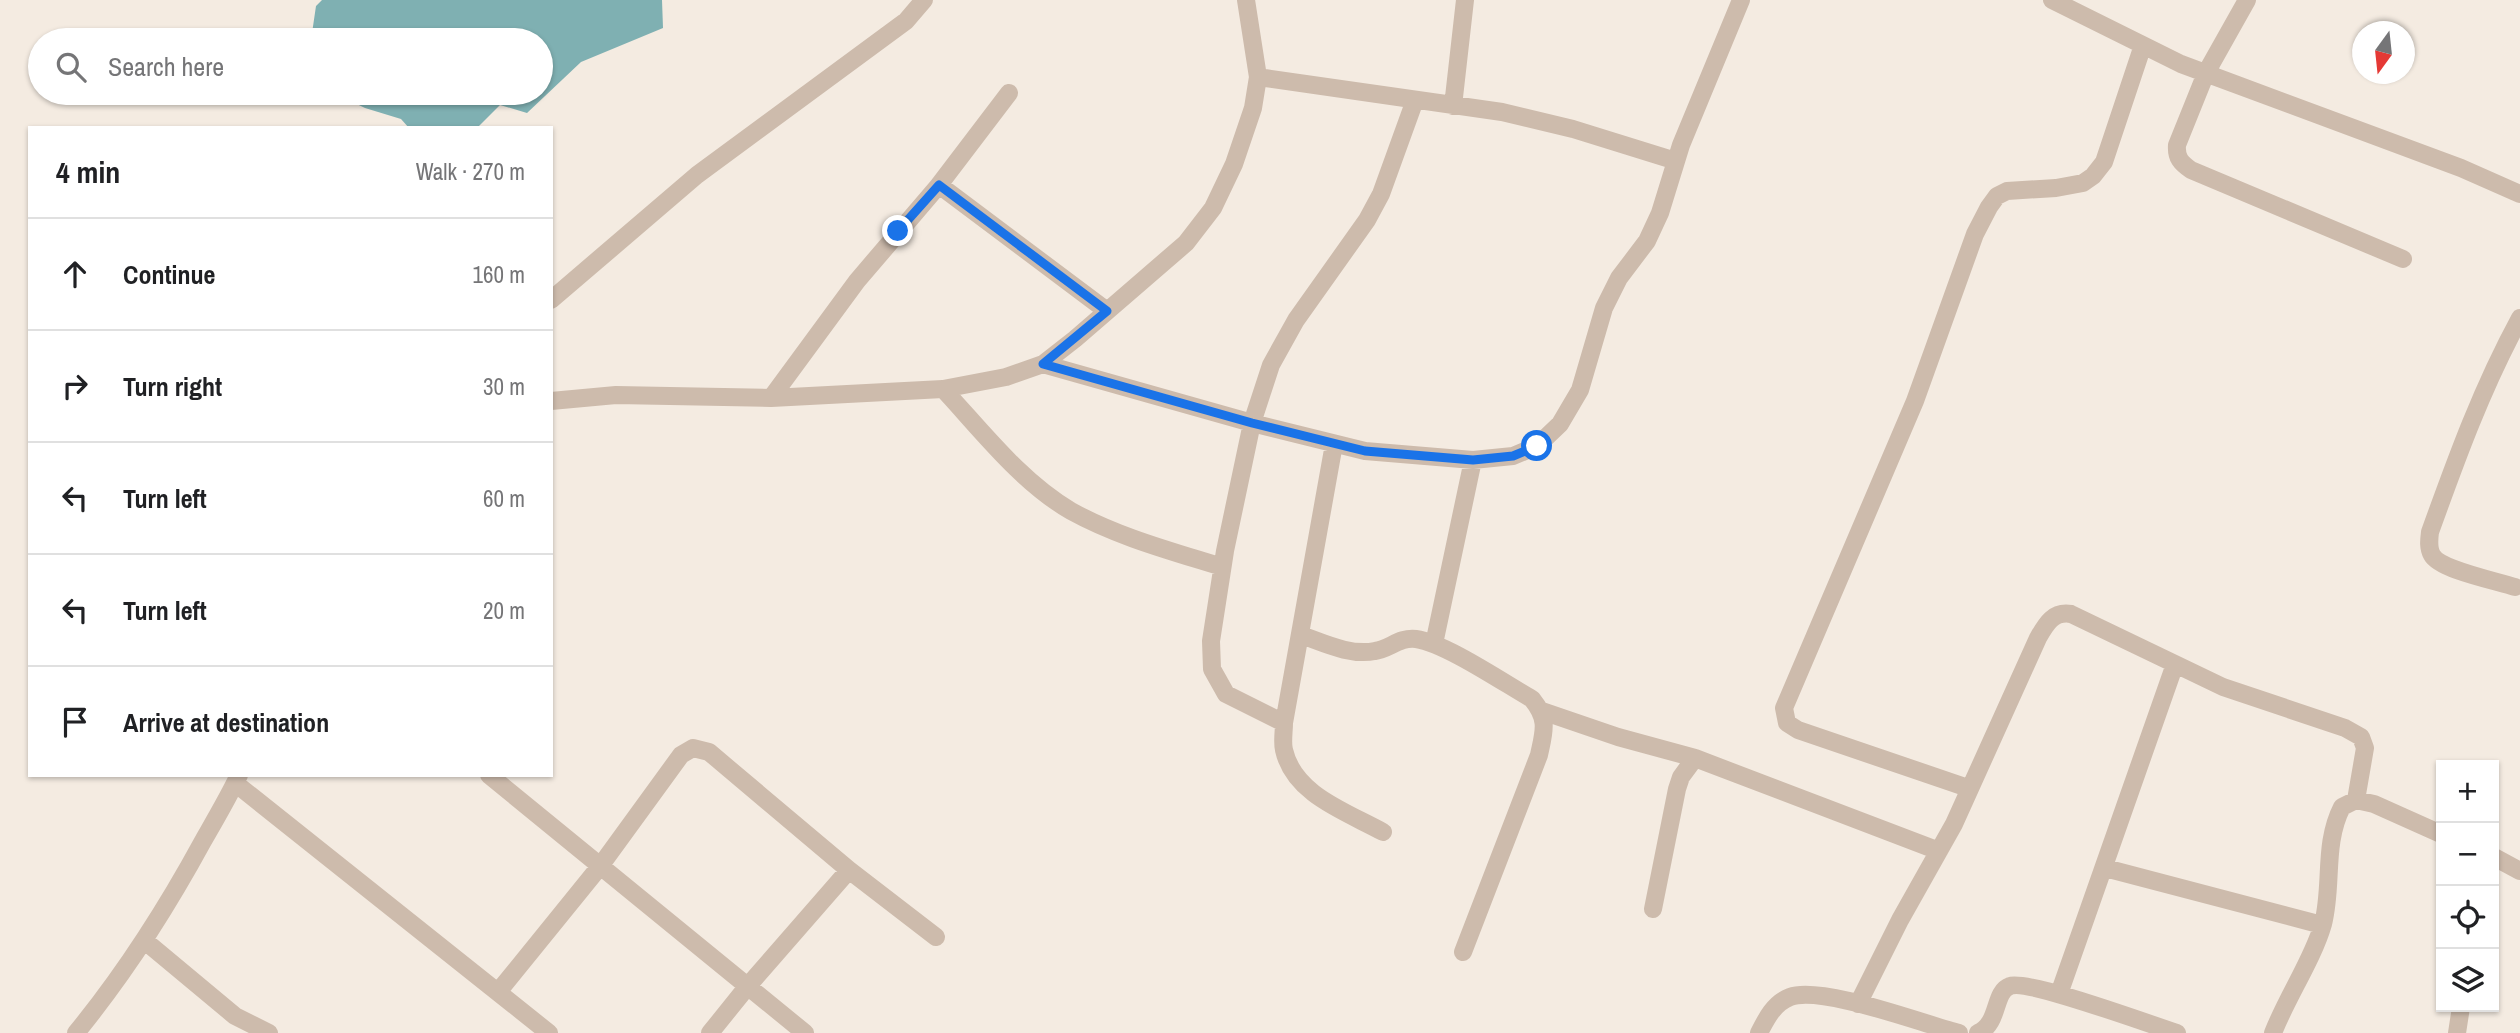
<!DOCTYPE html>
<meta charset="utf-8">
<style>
:root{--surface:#fff;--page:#f2f2f2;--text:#202124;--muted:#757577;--line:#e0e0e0}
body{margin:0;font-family:"Archivo Narrow",sans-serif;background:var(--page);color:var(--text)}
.controls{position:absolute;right:21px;bottom:21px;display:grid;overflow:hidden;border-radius:0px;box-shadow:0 2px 5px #0004}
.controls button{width:63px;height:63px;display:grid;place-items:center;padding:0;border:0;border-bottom:2px solid var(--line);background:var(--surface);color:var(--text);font:35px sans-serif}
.compass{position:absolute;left:2352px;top:21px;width:63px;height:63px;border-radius:50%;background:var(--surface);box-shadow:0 2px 5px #0004;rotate:195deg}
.stop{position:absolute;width:21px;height:21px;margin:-16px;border:5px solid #1a73e8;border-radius:50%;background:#fff}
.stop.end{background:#1a73e8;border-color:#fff;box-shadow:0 2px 7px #0008}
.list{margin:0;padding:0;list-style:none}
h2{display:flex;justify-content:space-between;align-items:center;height:91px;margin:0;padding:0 28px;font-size:30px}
h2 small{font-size:23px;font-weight:400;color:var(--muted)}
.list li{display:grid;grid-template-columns:46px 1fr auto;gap:21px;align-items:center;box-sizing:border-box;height:112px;padding:0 28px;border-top:2px solid var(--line)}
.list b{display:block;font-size:26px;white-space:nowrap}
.list em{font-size:23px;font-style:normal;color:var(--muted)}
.icon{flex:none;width:38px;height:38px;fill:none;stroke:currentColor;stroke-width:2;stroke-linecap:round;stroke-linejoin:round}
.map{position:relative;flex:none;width:2520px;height:1033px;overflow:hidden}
.search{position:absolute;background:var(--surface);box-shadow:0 2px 5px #0004;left:28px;top:28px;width:525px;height:77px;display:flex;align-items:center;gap:18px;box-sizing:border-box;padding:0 24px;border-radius:38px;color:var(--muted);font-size:26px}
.panel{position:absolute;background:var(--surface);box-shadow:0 2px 5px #0004;left:28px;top:126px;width:525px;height:651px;border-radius:0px}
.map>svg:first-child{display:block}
.water{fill:#7fb0b2}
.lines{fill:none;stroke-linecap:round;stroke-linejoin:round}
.minor{stroke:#cdbbac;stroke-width:18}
.route{stroke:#1a73e8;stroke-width:9}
</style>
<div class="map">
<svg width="2520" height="1033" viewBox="0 0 2520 1033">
<rect width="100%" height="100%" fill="#f4ebe1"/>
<!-- water -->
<path class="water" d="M322,0H662L663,28L581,62L527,113L500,105L477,128H409L401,119L365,108L334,93H541V40H311L316,6Z"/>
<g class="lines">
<!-- minor -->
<path class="minor" d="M2052,0L2181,64L2461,168L2520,194
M2247,0L2206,73L2177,145C2176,158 2181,163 2191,170L2403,259
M1258,77L1502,112L1573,129L1676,161
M1453,106L1465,0
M939,185L1107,311
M551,300L697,175L906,21L924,0
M1043,364L1252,423L1365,451L1473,460L1513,456L1537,446L1560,424L1580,390L1604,308L1619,278L1647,241L1660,213L1681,145L1741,0
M943,389C982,431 1021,482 1071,511C1118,537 1171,551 1222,567
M771,398L857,281L939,185L1009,93
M551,401L616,395L771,398L943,389L1006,377L1043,364L1075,339L1186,243L1213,208L1234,164L1253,108L1258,77L1246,0
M1334,444L1284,723C1284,732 1282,742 1284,750C1294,795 1347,812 1383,832
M2515,587C2497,581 2440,570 2432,555C2428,548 2429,540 2430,532C2457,457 2482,388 2520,318
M1301,635C1324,643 1350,656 1375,651C1390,649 1399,637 1416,639C1445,643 1504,683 1532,699C1549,720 1544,731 1539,755L1463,952
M1434,644L1473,460
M1542,711L1618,737L1695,758L1939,851
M1284,723L1226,694L1212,669L1211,641L1225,551L1252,423L1271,365L1296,320L1367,220L1381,194L1415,100
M489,775L805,1033
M235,783L549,1033
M1968,788L1798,730L1787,723L1784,708L1915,401L1975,234L1989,207L1997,196L2007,191L2056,188L2083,183L2093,176L2104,162L2143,45
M2494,857L2520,871
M2105,868L2322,925
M1653,909L1677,789L1681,777L1695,758
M145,941L235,1016L269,1033
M498,992L601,865L681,755L693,748L709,752L849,870L936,937
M2059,994L2175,664
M1858,1004L1900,920L1954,824L2038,638C2046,624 2053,611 2071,614L2223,687L2345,728L2361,737L2365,748L2356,800
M76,1033C125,973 166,909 203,841C215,820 228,798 239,775
M710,1033L747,987L849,870
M1759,1033C1766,1019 1774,1003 1790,997C1821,985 1923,1024 1959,1033
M1978,1033C2000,1023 1993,992 2010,986C2027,979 2152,1025 2177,1033
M2273,1033C2287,997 2313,959 2323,924C2333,885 2323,844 2342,807L2356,800L2374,804L2441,834
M2457,1033L2461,1007"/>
</g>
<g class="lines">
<!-- route -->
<path class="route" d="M898,231L939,185L1107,311L1043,364L1252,423L1365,451L1473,460L1513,456L1537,446"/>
</g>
</svg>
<div class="controls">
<button>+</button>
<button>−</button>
<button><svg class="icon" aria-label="locate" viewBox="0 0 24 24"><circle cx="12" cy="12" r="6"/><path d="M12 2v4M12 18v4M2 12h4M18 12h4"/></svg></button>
<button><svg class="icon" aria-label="layers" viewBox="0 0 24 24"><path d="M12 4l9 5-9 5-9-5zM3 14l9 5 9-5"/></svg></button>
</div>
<svg class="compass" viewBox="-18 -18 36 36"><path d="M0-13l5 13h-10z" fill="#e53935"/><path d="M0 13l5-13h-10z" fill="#757577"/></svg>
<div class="stop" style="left:1537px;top:446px"></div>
<div class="stop end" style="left:898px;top:231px"></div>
<div class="search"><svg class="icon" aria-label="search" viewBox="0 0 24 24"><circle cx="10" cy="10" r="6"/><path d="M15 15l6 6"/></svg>Search here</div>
<section class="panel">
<h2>4 min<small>Walk · 270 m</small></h2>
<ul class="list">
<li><svg class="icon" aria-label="ahead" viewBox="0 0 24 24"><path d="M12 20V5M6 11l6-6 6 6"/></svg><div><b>Continue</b></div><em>160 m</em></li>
<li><svg class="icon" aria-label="right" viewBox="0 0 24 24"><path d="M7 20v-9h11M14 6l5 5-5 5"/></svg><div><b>Turn right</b></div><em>30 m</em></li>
<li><svg class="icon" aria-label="left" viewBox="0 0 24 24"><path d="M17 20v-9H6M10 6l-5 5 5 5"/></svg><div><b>Turn left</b></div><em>60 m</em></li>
<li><svg class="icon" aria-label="left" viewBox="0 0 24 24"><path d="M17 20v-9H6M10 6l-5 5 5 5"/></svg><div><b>Turn left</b></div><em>20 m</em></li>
<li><svg class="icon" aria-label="arrive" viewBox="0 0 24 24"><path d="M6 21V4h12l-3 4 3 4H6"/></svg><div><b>Arrive at destination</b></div></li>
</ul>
</section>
</div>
